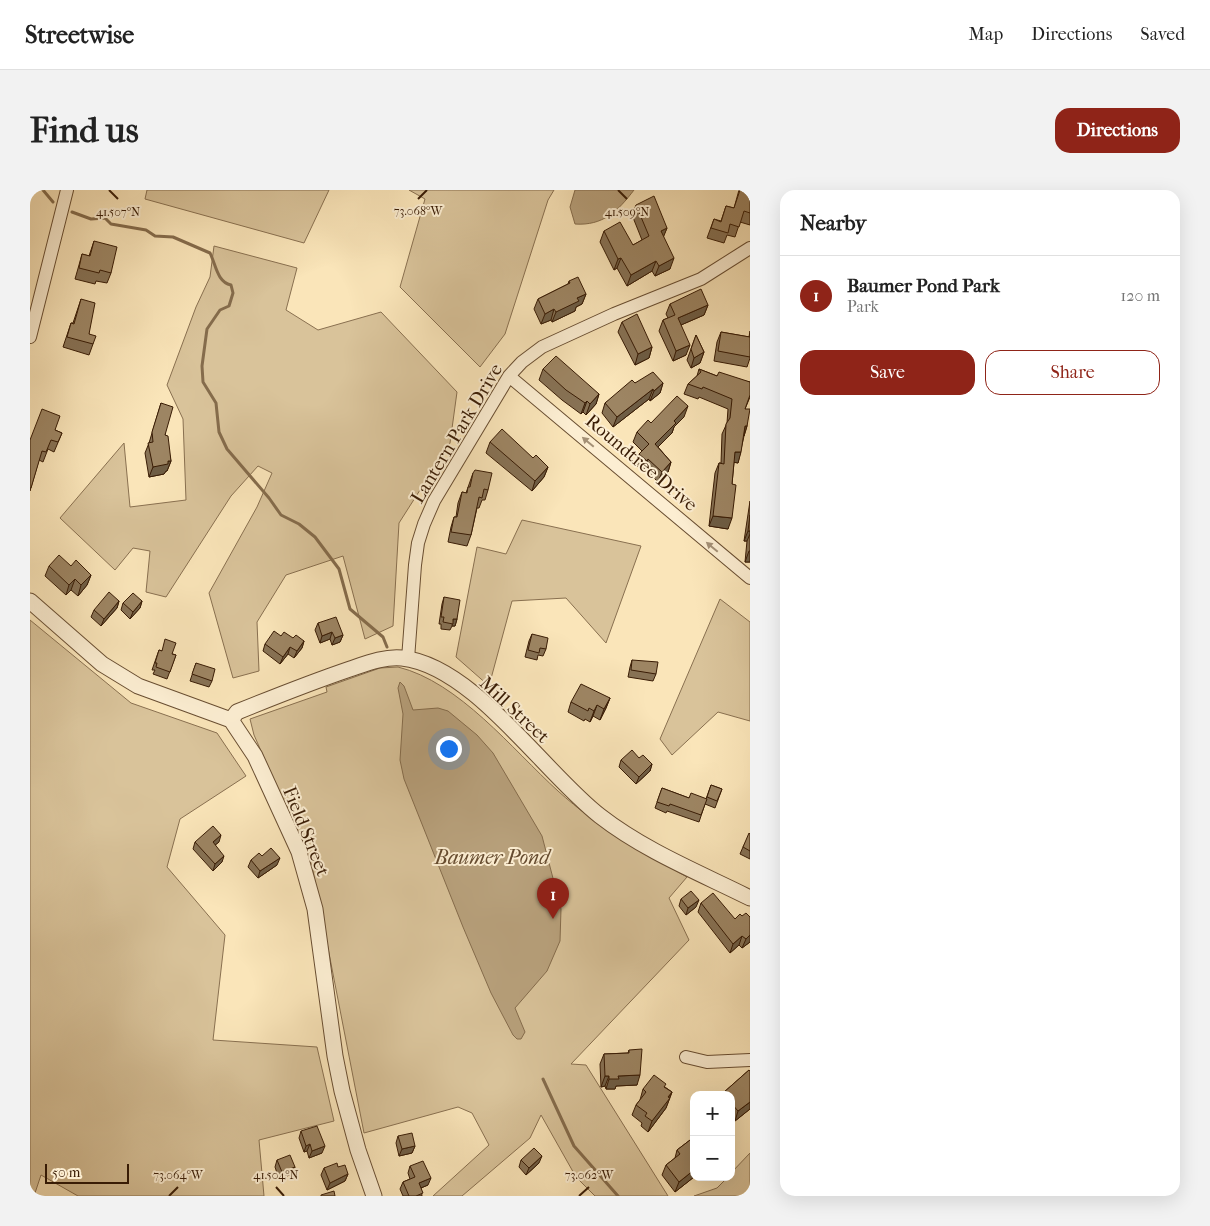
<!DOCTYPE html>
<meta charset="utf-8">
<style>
:root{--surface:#fff;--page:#f2f2f2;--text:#222;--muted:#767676;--line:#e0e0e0;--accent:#8f2418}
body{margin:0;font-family:"IM FELL French Canon",serif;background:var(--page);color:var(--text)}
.controls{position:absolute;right:15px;bottom:15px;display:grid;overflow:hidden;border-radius:10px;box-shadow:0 5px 20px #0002}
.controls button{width:45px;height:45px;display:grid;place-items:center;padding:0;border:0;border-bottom:1px solid var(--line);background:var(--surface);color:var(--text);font:25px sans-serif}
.scale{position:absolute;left:15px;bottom:12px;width:84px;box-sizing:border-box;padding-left:5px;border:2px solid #391c05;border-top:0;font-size:14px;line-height:18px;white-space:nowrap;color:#391c05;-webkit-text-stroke:4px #fceed2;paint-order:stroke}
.you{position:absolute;left:418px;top:558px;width:18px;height:18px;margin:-12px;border:4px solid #fff;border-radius:50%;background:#1a73e8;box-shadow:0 0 0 8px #1a73e833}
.badge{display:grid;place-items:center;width:32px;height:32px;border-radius:50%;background:var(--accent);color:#fff;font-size:16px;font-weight:700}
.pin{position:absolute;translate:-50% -41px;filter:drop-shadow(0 1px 2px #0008)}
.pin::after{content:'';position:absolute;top:26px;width:18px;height:15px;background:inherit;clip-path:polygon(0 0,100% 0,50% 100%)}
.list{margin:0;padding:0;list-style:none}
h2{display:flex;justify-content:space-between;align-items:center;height:65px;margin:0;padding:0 20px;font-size:21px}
h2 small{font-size:16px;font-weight:400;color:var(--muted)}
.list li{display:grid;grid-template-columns:32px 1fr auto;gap:15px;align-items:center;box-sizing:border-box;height:80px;padding:0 20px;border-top:1px solid var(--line)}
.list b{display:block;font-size:19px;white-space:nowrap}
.list p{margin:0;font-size:16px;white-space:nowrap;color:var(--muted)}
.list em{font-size:16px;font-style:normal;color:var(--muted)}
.actions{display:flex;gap:10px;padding:15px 20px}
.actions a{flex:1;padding:11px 0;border:1px solid var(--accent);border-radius:15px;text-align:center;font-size:18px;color:var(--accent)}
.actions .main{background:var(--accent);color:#fff}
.map{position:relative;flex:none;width:720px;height:1006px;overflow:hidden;border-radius:15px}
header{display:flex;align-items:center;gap:30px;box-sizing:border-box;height:70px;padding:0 25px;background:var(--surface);border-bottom:1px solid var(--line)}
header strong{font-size:24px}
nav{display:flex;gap:28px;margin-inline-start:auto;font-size:18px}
.intro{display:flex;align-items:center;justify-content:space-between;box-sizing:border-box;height:120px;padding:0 30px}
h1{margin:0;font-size:35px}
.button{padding:12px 22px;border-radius:15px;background:var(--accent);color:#fff;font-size:18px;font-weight:700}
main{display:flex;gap:30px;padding:0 30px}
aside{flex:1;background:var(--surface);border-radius:15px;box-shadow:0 5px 20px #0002}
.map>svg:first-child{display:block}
.green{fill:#d9c39a;stroke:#897050}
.water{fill:#b8a17c;stroke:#856c4c}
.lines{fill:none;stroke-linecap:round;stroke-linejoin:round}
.stream{stroke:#856c4c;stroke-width:3}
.minor-casing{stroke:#694e32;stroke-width:14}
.tertiary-casing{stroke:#694e32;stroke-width:17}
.minor{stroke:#fceed2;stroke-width:12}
.tertiary{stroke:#fceed2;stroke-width:15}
.wall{fill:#877255;stroke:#391c05}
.shaded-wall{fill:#6e5d45;stroke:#391c05}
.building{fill:#9d8563;stroke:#391c05}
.oneway{fill:#a49076}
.ticks{fill:none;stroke:#391c05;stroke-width:2}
.labels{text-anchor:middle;stroke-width:4;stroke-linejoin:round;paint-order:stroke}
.street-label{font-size:19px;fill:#391c05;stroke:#fceed2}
.water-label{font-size:20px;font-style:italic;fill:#654b2f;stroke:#fceed2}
.ticks-label{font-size:12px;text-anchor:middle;fill:#391c05;stroke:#fceed2;stroke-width:4;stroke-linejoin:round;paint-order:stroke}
</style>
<header>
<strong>Streetwise</strong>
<nav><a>Map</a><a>Directions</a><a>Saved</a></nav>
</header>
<div class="intro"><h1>Find us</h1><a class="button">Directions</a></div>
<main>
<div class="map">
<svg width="720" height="1006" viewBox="0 0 720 1006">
<rect width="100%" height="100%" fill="#fae5b9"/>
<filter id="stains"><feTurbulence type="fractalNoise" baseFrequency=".004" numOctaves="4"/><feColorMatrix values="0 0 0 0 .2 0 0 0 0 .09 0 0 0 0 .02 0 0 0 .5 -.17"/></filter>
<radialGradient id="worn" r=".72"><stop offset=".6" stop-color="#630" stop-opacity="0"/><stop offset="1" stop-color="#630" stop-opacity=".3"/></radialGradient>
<!-- green -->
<path class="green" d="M117,0H299L274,53L115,9Z
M379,0H524L518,10L475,144L450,177L370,97L395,9Z
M184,56L267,78L256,120L288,140L351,122L427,202L420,253L369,333L363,436L335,449L313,366L256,385L227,432L229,481L203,488L179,403L227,317L242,283L228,276L201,306L136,407L116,402L120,361L103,358L85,380L30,328L94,253L100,317L156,310L153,229L137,195L166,117L180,87Z
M492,330L611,356L576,453L536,408L482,411L459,496L426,467L447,357L476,364Z
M690,409L720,432V531L688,522L642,565L630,549Z
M0,430L101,513L187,543L216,586L150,629L137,677L195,745L183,850L287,857L304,931L229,950L234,1006H48L11,985L4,1006H0Z
M368,477C429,492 482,559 528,601C569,638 609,660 657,687L639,708L659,750L541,874L556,875L638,1006H565L546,987L511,925L500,948L432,1006H403L459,955L442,923L428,917L334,943L282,676L224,545L220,529L297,502L296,497L350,478Z
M720,963V1006H664L687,998L698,987H701V983Z"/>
<!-- water -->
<path class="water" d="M545,0H604C588,21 573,36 545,34L540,17Z
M370,492L374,496L383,520L408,518L418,521L447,545L463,563L512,646L531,719L530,751L517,781L485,818L495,842L491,849H487L483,845L461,803L433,737L374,589L370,570L373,524L368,498Z"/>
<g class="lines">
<!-- stream -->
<path class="stream" d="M13,0L23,12
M42,22L61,29L75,28L81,34L116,40L125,46L143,47L180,63C186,75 187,92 201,95L203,103L199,116L190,120L177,139L172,176L173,192L186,213L189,242L197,259L239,308L251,325L269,334L285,347L309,379L320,419L353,447L357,457
M513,889L544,956L588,1006"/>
<!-- minor casing -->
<g class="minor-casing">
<path id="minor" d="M0,147L37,0
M479,186L720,388
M378,469L385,375L388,353L394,334L404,311L479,186L492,172L512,157L584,124L671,89L720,58
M656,867L677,872L720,870"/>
</g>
<!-- tertiary casing -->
<g class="tertiary-casing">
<path id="tertiary" d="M0,411L72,474L108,496L201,530L225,566L269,662L285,719L305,866L312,901L328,960L344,1006
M201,530L207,522C244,507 282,492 320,479C335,474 355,466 372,468C444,476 514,583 570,626C615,661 670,683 720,708"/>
</g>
<!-- minor -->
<use href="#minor" class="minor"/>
<!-- tertiary -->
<use href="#tertiary" class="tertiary"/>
</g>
<!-- wall -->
<path class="wall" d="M709,0H720V35L710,32L705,47L697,45L694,53L677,48L684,29L691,31L696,16L704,18Z
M606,15L637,38L633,47L640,79L625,86L622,81L597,96L587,78L584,80L570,52L574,41L603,55L612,50L602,25Z
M64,51L81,83L77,93L66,91L65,94L45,89L49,75L52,64L59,66Z
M539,91L556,104L552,114L546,117L545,121L522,132L521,130L511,134L504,119L508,109L538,94Z
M51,109L59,144L63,154L59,165L33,157L41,133H43Z
M640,114L678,115L674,125L651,135L656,165L643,171L629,141L633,130L638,128L636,124Z
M592,132L622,157L619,168L605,175L588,142Z
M720,141V168L717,177L684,171L687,152L691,142L719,147Z
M666,145L674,162L670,173L661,178L657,170Z
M513,179L569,204L566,214L556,225L553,222L551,224L532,210L509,190Z
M669,179L687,186L720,192V207L715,219L717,236L714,246L708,273L704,272L702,294L698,339L679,336L685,283L689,273H691L692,244L697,233L698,219L669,207L668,209L654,204L658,194L667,186Z
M605,193H633L630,203L620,211L619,209L583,237L572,223L575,213Z
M131,213L135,245L141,271L137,281H136L134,284L119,287L115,263L119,253Z
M654,227L644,237L642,243L628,257L641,272L638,282L628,292L615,279L613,281L605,274L609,264L612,261L603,252L607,242Z
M25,240L32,243L24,262L18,259L13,272L9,270L0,301V250Z
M460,252L503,268L518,277L514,287L502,301L456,263Z
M443,283L458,300L455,310H452L449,318H447L441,345L437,356L418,352L421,337L424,327H426L428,313L432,302L436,303Z
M720,311V372H715L717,351H714Z
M19,376H41L61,385L57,395L48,406L41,400L36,405L15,386Z
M414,407L427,429L425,436H422L420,440L411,439V434H409L412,414Z
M89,411L87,418L71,436L61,427L64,420Z
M112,411L110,418L100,429L91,420L93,413Z
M288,433L313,445L310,452L302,455L300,449L290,453L285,440Z
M502,444L516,459L513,466L508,465L507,470L495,467L499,451Z
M251,446L274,451L272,458L264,468L258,464L250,474L233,461L235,454Z
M129,460L146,465L137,489L123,484L125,480H122Z
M602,470L626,484L623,491L598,487L600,477Z
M166,473L182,491L179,497L160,491Z
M580,508L576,518L570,530L563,526L560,532L555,529L554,531L538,522L541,512Z
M609,568L622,574L620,581L606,594L589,577L591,570Z
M681,595L692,599L685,618L675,614L669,632L637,621L636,623L625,618L632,598L659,608L676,609Z
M720,644V669L710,664L713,657Z
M165,652H189L185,655L192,672L183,681L163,659Z
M232,666L247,675L228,688L218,677L221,670Z
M651,709L666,717L656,725L649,716Z
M671,713L720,752L712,758L709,755L700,763L668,722Z
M599,860L607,895L586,896L585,899H576L575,896L571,897L570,874L574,864L598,863Z
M719,880L720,881V919L705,931L701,927V905H692L693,903Z
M635,897L642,902L636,918L618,942L611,936L612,933L602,925L606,915L610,910L613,899Z
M271,941L292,963L279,968L277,961L274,962L269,948Z
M368,946L385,956L382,963L369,966L366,953Z
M664,947V987L645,1002L632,985L636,975L645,968L647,960Z
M247,970L265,977L262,984L249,989L245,977Z
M491,970L509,973L496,985L489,977Z
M380,976L398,995L391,998L392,1006H373L370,999L373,992L380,989L378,983Z
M308,977L318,984L315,991L297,1000L291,985L294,978Z"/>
<!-- shaded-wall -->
<path class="shaded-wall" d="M637,38L633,48L631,41Z
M591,68L587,78L584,80L588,69Z
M644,68L640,79L625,86L629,76Z
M626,71L622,81L597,96L601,85Z
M556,104L552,114L546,117L545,121L522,132L526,122L547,108Z
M678,115L674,125L644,138L648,128Z
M524,119L521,130L511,134L515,124Z
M660,155L656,165L643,171L646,161Z
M622,157L619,168L605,175L608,164Z
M674,162L670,173L661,178L664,168Z
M633,193L630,203L620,211L624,201Z
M623,199L619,209L583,237L587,227Z
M569,204L566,214L556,225L560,214Z
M557,211L553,222L551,224L555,213Z
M658,216L654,227L644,237L642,243L621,264L625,254L644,231Z
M715,236H717L714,246Z
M705,262H711L708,273L702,272Z
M618,269L615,279L613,281L617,271Z
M138,271H141L137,281H136L134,284L119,287L123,277Z
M641,272L638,282L628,292L632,282Z
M518,277L514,287L502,301L505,291Z
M683,326L702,328L698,339L679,336Z
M718,341H720V344L717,351H714Z
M719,361H720V372H715Z
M61,385L57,395L48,406L51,395Z
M45,389L41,400L36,405L39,395Z
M89,411L87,418L71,436L74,429Z
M112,411L110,418L100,429L103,422Z
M423,429H427L425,436H422Z
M302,442L300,449L290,453L292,446Z
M313,445L310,452L302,455L305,448Z
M274,451L272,458L264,468L267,461Z
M260,457L258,464L250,474L253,467Z
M580,508L576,518L570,530L574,519Z
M567,515L563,526L560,532L564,521Z
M622,574L620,581L606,594L609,587Z
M191,645L189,652L180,659L183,652Z
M194,666L192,672L183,681L185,674Z
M250,668L247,675L228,688L230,681Z
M669,710L666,717L656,725L658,718Z
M720,744V752L712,758L716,749Z
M712,746L709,755L700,763L703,754Z
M610,885L607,895L586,896L585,899H576L579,889L588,886Z
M575,886H579L575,896L571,897Z
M642,902L636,918L618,942L622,931Z
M720,912V919L705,931L708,921Z
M280,954L277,961L274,962L276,956Z
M295,956L292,963L279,968L282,961Z
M385,956L382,963L369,966L372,959Z
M512,966L509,973L496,985L499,978Z
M265,977L262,984L249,989L252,982Z
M664,980V987L645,1002L649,992Z
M318,984L315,991L297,1000L300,993Z
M401,988L398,995L386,1000L389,993Z"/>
<!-- building -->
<path class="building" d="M710,0H720V23L714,21L709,37L700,34L698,43L681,38L684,29L691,32L696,16L704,18Z
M624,6L637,38L631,41L644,68L629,76L626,71L601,85L591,68L588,69L574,41L590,32L603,55L619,46L606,15Z
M64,51L87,57L81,83L70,80L69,83L49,78L52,64L60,66Z
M548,87L556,104L547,108L549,111L526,122L524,119L515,124L508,109L540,93L539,91Z
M671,99L678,115L648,128L660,155L646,161L633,130L645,125L640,114Z
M51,109L65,113L59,144L66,146L63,154L37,147L41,133L44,134Z
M607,124L622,157L608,164L592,132Z
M691,142L720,147V167L688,161Z
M666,145L674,162L664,168L661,159Z
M526,166L569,204L560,214L557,211L555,213L536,200L513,179Z
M669,179L687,186L689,182L720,192V205L715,219H720L717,236H715L711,262H705L702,294L706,295L702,328L683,326L689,273L694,274L696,234L700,228L702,209L673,197L672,199L658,194L671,182Z
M623,182L633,193L624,201L623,199L587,227L575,213L602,190L605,193Z
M647,206L658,216L644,231L646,233L625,254L641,272L632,282L618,269L617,271L609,264L619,254L607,242L618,230L621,233Z
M131,213L143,217L135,245L138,246L141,271H138V274L123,277L118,253L123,252L122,242Z
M12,219L30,226L25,240L32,243L28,252L21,250L16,262L12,261L1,298H0V250Z
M472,239L503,268L506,265L518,277L505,291L460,252Z
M445,280L462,283L458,300L454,299L452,308L449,307L441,345L421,342L424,327H427L432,302L437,303L438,297H440L443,283Z
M720,325V341H718Z
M29,365L41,376L46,370L61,385L51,395L45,389L39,395L19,376Z
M79,402L89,411L74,429L64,420Z
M103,403L112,411L103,422L93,413Z
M414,407L430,410L427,429H423V434L413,432L414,427H411Z
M306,427L313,445L305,448L302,442L292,446L288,433Z
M244,441L251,446L254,442L263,448L266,445L274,451L267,461L260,457L253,467L235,454Z
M502,444L518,448L516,459L510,458L509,463L498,460Z
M135,449L146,453L142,464L146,465L140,482L126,477L127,473H125L129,460L132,461Z
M602,470L628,472L626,484L601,480Z
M166,473L185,479L182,491L162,484Z
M551,494L580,508L574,519L567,515L564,521L559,518L558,521L541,512Z
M602,560L609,568L613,565L622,574L609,587L591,570Z
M681,595L692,599L687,611L677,607Z
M632,598L659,608L661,603L677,609L671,625L640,614L639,616L627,612Z
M183,636L191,645L183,652L194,666L185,674L165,652Z
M719,643L720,644V661L713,657Z
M241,658L250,668L230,681L221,670L229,663L232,666Z
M661,701L669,710L658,718L651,709Z
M683,703L705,729L710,724L712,726L716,723L720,727V745L716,749L712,746L703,754L671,713Z
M612,859L610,885L588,886L589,889H579V886H575L574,864L599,863V860Z
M719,880L720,881V912L708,921L701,913V905H694L693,903Z
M624,885L636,894L634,897L642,902L638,907L640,908L622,931L615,926L617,923L606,915L616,902L613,899Z
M287,936L295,956L282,961L280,954L276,956L271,941Z
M382,943L385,956L372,959L368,946Z
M664,947V980L649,992L636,975L650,964L647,960Z
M504,958L512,966L499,978L491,970Z
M260,965L265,977L252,982L247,970Z
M393,971L401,988L389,993L393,1003L386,1006H379L373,992L385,987L380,976Z
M307,973L308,977L315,975L318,984L300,993L294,978Z
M304,1001L305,1006H291V1005Z"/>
<!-- one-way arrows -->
<defs><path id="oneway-solid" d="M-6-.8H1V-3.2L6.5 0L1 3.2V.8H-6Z" transform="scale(1.25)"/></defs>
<g class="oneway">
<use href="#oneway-solid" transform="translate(558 252) rotate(-140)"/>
<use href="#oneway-solid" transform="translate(682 357) rotate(-140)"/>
</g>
<!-- ticks -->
<path class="ticks" d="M79,0L88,9M588,0L597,9M388,9L397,0M246,997L254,1006M139,1006L148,997M549,1006L559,997"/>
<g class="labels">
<!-- street labels -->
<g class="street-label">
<text transform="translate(426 243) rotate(-59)" y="7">Lantern Park Drive</text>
<text transform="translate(612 272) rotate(40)" y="7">Roundtree Drive</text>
<text transform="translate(485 519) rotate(43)" y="7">Mill Street</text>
<text transform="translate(277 641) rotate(68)" y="7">Field Street</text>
</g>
<!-- water labels -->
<g class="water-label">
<text x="462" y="674">Baumer Pond</text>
</g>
</g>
<g class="ticks-label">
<text x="388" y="25">73.068°W</text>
<text x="597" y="26">41.509°N</text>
<text x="88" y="26">41.507°N</text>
<text x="246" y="989">41.504°N</text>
<text x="148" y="989">73.064°W</text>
<text x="559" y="989">73.062°W</text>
</g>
<rect width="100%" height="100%" filter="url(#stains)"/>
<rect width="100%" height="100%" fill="url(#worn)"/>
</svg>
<div class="controls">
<button>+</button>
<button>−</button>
</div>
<div class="scale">50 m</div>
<div class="you"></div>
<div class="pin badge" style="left:523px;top:729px">1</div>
</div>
<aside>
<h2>Nearby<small></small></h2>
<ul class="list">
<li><span class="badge">1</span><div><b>Baumer Pond Park</b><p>Park</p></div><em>120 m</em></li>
</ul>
<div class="actions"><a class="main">Save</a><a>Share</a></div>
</aside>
</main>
